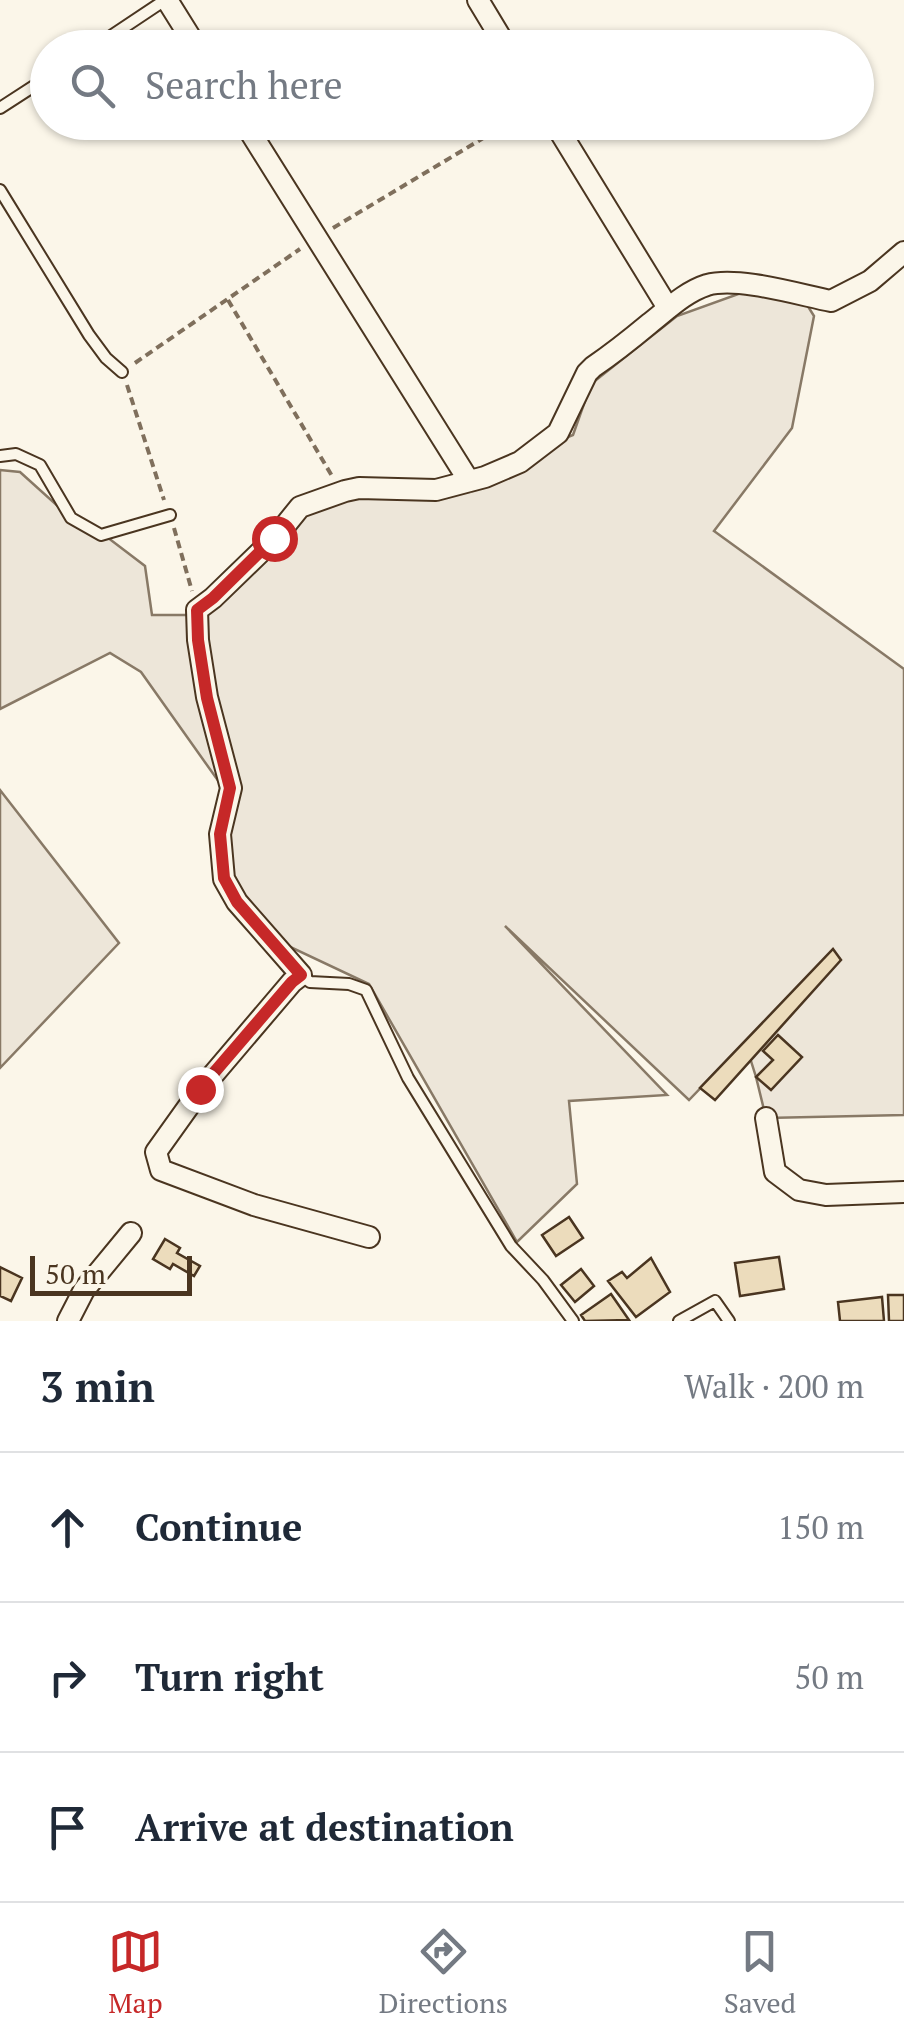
<!DOCTYPE html>
<meta charset="utf-8">
<style>
:root{--surface:#fff;--page:#f6f6f7;--text:#1f2937;--muted:#747a83;--line:#e0e1e3;--accent:#c62828}
body{margin:0;font-family:"PT Serif",serif;background:var(--page);color:var(--text)}
.scale{position:absolute;left:30px;bottom:25px;width:162px;box-sizing:border-box;padding-left:10px;border:5px solid #4a3520;border-top:0;font-size:28px;line-height:35px;white-space:nowrap;color:#4a3520;-webkit-text-stroke:8px #fbf6e9;paint-order:stroke}
.stop{position:absolute;width:30px;height:30px;margin:-22px;border:8px solid #c62828;border-radius:50%;background:#fff}
.stop.end{background:#c62828;border-color:#fff;box-shadow:0 2px 10px #0008}
.list{margin:0;padding:0;list-style:none}
h2{display:flex;justify-content:space-between;align-items:center;height:130px;margin:0;padding:0 40px;font-size:42px}
h2 small{font-size:32px;font-weight:400;color:var(--muted)}
.list li{display:grid;grid-template-columns:65px 1fr auto;gap:30px;align-items:center;box-sizing:border-box;height:150px;padding:0 40px;border-top:2px solid var(--line)}
.list b{display:block;font-size:38px;white-space:nowrap}
.list em{font-size:32px;font-style:normal;color:var(--muted)}
.icon{flex:none;width:55px;height:55px;fill:none;stroke:currentColor;stroke-width:2;stroke-linecap:round;stroke-linejoin:round}
.map{position:relative;flex:none;width:904px;height:1321px;overflow:hidden}
.search{position:absolute;background:var(--surface);box-shadow:0 2px 8px #0004;left:30px;right:30px;top:30px;height:110px;display:flex;align-items:center;gap:25px;box-sizing:border-box;padding:0 35px;border-radius:55px;color:var(--muted);font-size:38px}
.sheet{height:580px;background:var(--surface)}
nav{display:flex;justify-content:space-around;align-items:center;box-sizing:border-box;height:140px;border-top:2px solid var(--line);background:var(--surface);font-size:28px;color:var(--muted)}
nav a{display:grid;justify-items:center;gap:5px}
nav .on{color:var(--accent)}
.map>svg:first-child{display:block}
.green{fill:#ede6d9;stroke:#887966;stroke-width:2.5}
.building{fill:#ecdcbc;stroke:#4a3520;stroke-width:2.5}
.lines{fill:none;stroke-linecap:round;stroke-linejoin:round}
.lane-casing{stroke:#4a3520;stroke-width:14}
.street-casing{stroke:#4a3520;stroke-width:24}
.path{stroke:#7f6f5c;stroke-width:4;stroke-dasharray:8 5;stroke-linecap:butt}
.lane{stroke:#fbf6e9;stroke-width:10}
.street{stroke:#fbf6e9;stroke-width:20}
.route{stroke:#c62828;stroke-width:12}
</style>
<div class="map">
<svg width="904" height="1321" viewBox="0 0 904 1321">
<rect width="100%" height="100%" fill="#fbf6e9"/>
<!-- green -->
<path class="green" d="M741,293L804,300L814,316L792,428L714,531L904,669V1115L766,1118L756,1077L745,1042L689,1100L505,926L667,1095L569,1101L577,1184L517,1242L369,984L286,945L240,896L227,859L228,790L219,782L141,672L110,653L0,709V470L20,472L71,518L103,534L145,566L152,615H196L200,612L297,511L359,488L436,490L573,435L591,384L677,316Z
M0,790L119,943L0,1068Z"/>
<!-- building -->
<path class="building" d="M833,949L841,960L715,1100L700,1088Z
M778,1035L802,1057L771,1090L756,1077L773,1060L763,1051Z
M569,1217L583,1238L556,1256L542,1235Z
M165,1239L180,1248L177,1253L200,1266L194,1276L173,1264L170,1269L153,1259Z
M779,1257L784,1289L740,1296L735,1263Z
M651,1258L670,1292L636,1317L608,1281L622,1272L627,1278Z
M0,1267L22,1278L11,1301L0,1296Z
M581,1269L594,1286L575,1302L561,1285Z
M611,1294L629,1320L585,1321L581,1315Z
M888,1295H904V1321H889Z
M882,1297L884,1321H840L838,1302Z"/>
<g class="lines">
<!-- lane casing -->
<g class="lane-casing">
<path id="lane" d="M93,48L165,0
M0,108L48,77
M0,190L89,335L106,358L122,372
M0,456L16,454L40,465L71,518L101,535L170,515
M301,975L310,982L349,984L366,990L408,1078L511,1246L543,1280L573,1321
M679,1321L715,1301L729,1321"/>
</g>
<!-- street casing -->
<g class="street-casing">
<path id="street" d="M167,0L197,48
M478,0L507,48
M244,122L469,481
M554,122L668,308
M766,1118L775,1172L799,1190L826,1195L904,1192
M369,1237L254,1205L161,1170L156,1152L201,1089L292,982L301,975L237,902L224,879L220,834L231,788L207,697L198,640L197,610L213,598L275,538L300,507L345,491L359,488L436,490L485,477L520,462L558,433L587,373L593,367C612,354 631,339 649,324C667,310 685,292 707,285C738,276 800,295 831,301L870,281L904,252
M68,1321L84,1290L131,1233"/>
</g>
<!-- path -->
<path class="path" d="M333,228L510,122
M228,300L332,476
M135,363L300,249
M127,385L164,500
M174,528L192,591"/>
<!-- lane -->
<use href="#lane" class="lane"/>
<!-- street -->
<use href="#street" class="street"/>
</g>
<g class="lines">
<!-- route -->
<path class="route" d="M200,1089L292,982L301,975L237,902L224,878L220,834L230,788L207,698L198,640L197,610L213,598L274,538"/>
</g>
</svg>
<div class="scale">50 m</div>
<div class="stop" style="left:274px;top:538px"></div>
<div class="stop end" style="left:200px;top:1089px"></div>
<div class="search"><svg class="icon" aria-label="search" viewBox="0 0 24 24"><circle cx="10" cy="10" r="6"/><path d="M15 15l6 6"/></svg>Search here</div>
</div>
<section class="sheet">
<h2>3 min<small>Walk · 200 m</small></h2>
<ul class="list">
<li><svg class="icon" aria-label="ahead" viewBox="0 0 24 24"><path d="M12 20V5M6 11l6-6 6 6"/></svg><div><b>Continue</b></div><em>150 m</em></li>
<li><svg class="icon" aria-label="right" viewBox="0 0 24 24"><path d="M7 20v-9h11M14 6l5 5-5 5"/></svg><div><b>Turn right</b></div><em>50 m</em></li>
<li><svg class="icon" aria-label="arrive" viewBox="0 0 24 24"><path d="M6 21V4h12l-3 4 3 4H6"/></svg><div><b>Arrive at destination</b></div></li>
</ul>
</section>
<nav>
<a class="on"><svg class="icon" aria-label="map" viewBox="0 0 24 24"><path d="M3 6l6-2 6 2 6-2v14l-6 2-6-2-6 2zM9 4v14M15 6v14"/></svg>Map</a>
<a><svg class="icon" aria-label="directions" viewBox="0 0 24 24"><path d="M12 3l9 9-9 9-9-9zM9 14v-3h6M13 9l2 2-2 2"/></svg>Directions</a>
<a><svg class="icon" aria-label="saved" viewBox="0 0 24 24"><path d="M7 4h10v16l-5-4-5 4z"/></svg>Saved</a>
</nav>
